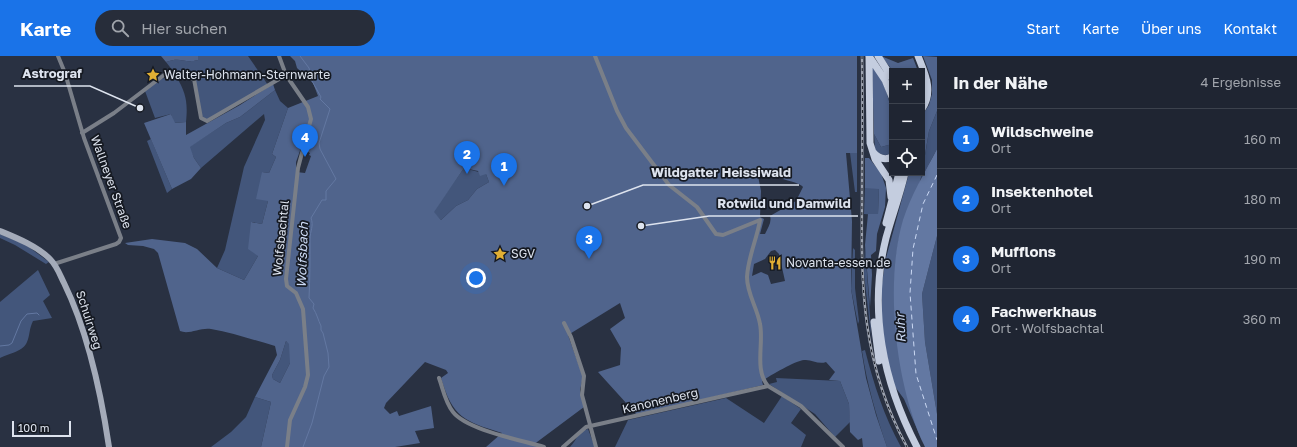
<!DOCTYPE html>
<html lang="de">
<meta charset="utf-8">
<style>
:root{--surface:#1f2532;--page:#272d3a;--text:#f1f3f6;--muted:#a1a5ac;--line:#3c424d;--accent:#1a73e8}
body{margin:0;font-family:"Golos Text",sans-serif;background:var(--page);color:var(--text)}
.controls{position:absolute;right:12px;top:12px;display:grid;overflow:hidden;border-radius:0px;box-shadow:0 2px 6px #0003}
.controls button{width:36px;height:36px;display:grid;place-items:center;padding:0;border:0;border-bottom:1px solid var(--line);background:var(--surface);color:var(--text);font:20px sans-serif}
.scale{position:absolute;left:12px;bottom:10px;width:59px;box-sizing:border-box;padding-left:4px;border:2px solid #dde3ee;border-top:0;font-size:11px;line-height:14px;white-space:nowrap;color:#dde3ee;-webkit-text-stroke:3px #151921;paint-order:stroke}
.you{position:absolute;left:476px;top:222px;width:14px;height:14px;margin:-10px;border:3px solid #fff;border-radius:50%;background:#1a73e8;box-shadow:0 0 0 6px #1a73e833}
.badge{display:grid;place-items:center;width:26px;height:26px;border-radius:50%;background:var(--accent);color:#fff;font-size:13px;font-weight:700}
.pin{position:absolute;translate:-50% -33px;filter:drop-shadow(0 1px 2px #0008)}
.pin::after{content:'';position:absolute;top:21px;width:14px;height:12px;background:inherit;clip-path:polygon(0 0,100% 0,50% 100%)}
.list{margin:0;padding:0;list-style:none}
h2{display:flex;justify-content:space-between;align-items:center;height:52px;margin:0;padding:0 16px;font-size:17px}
h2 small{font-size:13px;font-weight:400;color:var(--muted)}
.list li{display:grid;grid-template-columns:26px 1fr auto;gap:12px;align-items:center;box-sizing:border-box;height:60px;padding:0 16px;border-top:1px solid var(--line)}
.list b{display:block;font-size:15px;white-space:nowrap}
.list p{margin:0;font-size:13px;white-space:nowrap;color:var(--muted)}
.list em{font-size:13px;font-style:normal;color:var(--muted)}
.icon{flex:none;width:22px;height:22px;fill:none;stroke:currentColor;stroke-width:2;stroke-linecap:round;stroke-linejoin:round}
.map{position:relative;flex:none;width:937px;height:391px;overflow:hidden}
header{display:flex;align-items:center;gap:24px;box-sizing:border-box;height:56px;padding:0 20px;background:var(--accent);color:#fff}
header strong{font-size:19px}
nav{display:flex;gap:22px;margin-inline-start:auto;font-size:14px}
.search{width:280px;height:36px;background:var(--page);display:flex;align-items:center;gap:10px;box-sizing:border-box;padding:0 14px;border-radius:22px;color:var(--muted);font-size:15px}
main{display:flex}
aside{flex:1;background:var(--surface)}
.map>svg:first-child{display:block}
.green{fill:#43567b}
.forest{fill:#50648c;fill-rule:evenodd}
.water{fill:#6378a2}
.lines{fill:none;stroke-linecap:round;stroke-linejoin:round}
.stream{stroke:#6378a2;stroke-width:1}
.ferry{stroke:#cbd9f4;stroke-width:1;stroke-dasharray:5 4;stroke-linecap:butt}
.minor{stroke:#7a7f88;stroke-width:4}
.secondary{stroke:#a4abb9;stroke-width:6}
.primary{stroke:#c4cddf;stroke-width:7}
.rail-casing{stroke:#9da3b0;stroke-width:2.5}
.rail{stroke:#151921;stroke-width:1;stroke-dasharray:3;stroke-linecap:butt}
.labels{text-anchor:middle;stroke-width:3.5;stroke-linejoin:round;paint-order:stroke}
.poi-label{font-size:12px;fill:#dde3ee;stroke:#151921;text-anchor:start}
.street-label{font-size:12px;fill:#dde3ee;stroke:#151921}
.water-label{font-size:13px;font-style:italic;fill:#cbd9f4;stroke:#151921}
.leader{fill:none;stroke:#dde3ee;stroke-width:1.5}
.callout-dot{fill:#dde3ee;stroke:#151921;stroke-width:1.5}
.callout-label{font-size:13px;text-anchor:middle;font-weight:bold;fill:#dde3ee;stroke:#151921;stroke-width:3.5;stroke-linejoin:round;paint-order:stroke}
</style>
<header>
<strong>Karte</strong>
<div class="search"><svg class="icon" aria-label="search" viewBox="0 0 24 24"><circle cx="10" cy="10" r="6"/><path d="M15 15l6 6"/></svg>Hier suchen</div>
<nav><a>Start</a><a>Karte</a><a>Über uns</a><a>Kontakt</a></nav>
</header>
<main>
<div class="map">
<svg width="937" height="391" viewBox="0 0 937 391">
<rect width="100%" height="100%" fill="#293142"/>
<!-- green -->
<path class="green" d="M198,0H248L268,29L206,64L201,59L195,22L173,15L166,6C182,0 183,8 198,4Z
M173,20H176C186,37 188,46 186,66L174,67L171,58L155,62L145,35L160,23Z
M275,34L280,45L288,52L272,98L276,101L269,117L262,116L268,145L262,168L252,166L258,200L244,224L217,212L225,194L244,111L265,64L264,58L201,112L194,102L189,91L226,67L240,61Z
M937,55V93L921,123L929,75Z
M874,78L881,91L892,88L891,98C884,100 881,99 875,94Z
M151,83L172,133L167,137L147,85Z
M850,97H857V136H855Z
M464,112L486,118L489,126L477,133L468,144L456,150L441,164L433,156Z
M865,132H879L878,159L864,158Z
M0,178L26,189L49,206L46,208L15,189L0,182Z
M937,180V358L925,286L922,238Z
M865,189L872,288L864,218Z
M853,192L855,194V232L859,265L858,268L851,233Z
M38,214L50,239L43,245L52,262L33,265C29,273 30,279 27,286C24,295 8,298 0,302V246Z
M286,285L290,288V307L280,327L273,323L272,319L280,304Z
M865,294C874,329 884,360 901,391H887C876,359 867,328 862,295Z
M776,322L840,325L849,348L850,366L835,381L815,358L769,328L777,326Z
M782,340L801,353L791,367L806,379L801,391H615L628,364L726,342L764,367Z
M255,341L271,346L261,391H211L231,376L246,361Z
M588,373L595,391H570C577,384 577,376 588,373Z"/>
<!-- forest -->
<path class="forest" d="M161,0H198V4C183,8 182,0 166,6Z
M290,0H857V97H846L852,165L851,233L866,322L876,359L887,391H863L862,382L858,384L850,376L849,348L840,325L829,324L835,316L826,306C818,309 812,303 804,304C795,305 771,319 762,325L763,329L637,359L598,316L620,309L621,292L610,273L625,262L620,247L568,279L583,321L580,334L584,351L533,389L538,391H486L502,377C464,365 453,362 441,322L448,317L446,314L425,306L386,347L384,352L390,358L397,355L399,360L431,350L434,372L415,375L420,387L395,391H261L271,346L255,341L277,299L275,290C254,284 233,277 211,273C201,271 189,279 180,275L158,197L154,193L143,190L128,189L125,187L152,183L185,187L197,193L217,212L244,224L258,200L248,193L251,166L262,168L268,145L256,143L262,116L269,117L276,101L272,98L288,52L318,40L313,27L297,12L295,5ZM301,92L310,97L309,99L311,100L305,117L296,116V106ZM464,112L478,115L480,120L486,118L489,126L477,133L468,144L456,150L441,164L434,156ZM767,118C775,122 800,126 803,131L796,145L770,160C772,166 768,172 765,178H760L764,163L760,161L761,135L758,120ZM775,194L779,198L785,225L771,228L768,219L761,216L752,220L754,208L765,203L771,195ZM286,285L289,288L290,307L280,327L273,323L272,319L280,304Z
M881,0L898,7L913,2L918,15H893Z
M923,0L937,1V55L929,75L922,116V60L929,49L932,38V24Z
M872,10C892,35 892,58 892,88L881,91L874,78Z
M273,28L275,34L240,61L226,67L190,91L194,102L201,112L191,123L172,133L144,67L171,58L175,67L186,66V79L240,49Z
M865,102H869L881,117L886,132L885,151L877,178L876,195L871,199L872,219L870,251L865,189L868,158H878L879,133L865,132Z
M909,117H922C918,140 904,160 899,183C890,233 897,271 906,320C910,343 914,365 923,387L904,343L893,328L882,277V227L886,202Z"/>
<!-- water -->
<path class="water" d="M937,93V180L922,238L925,286L937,358V391H925C896,332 884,228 903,164C911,139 925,116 937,93Z"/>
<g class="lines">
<!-- stream -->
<path class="stream" d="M300,0L309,12L312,25L321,41L320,43L330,53L319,87L320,93L336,123L326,135V144H322L311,162C314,170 310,175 310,183C310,204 310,222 309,242L314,248L313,252C317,258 318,264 321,270V274L323,277L328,297L329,311L324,320L312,367L303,391
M0,290L9,289L12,287L21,265L27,258L37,257L39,259"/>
<!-- ferry -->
<path class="ferry" d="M937,119L923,148L913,193L910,237L916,318L937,384"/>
<!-- minor -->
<path class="minor" d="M279,0L286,19L308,51L311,63L298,112L286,223L287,230L296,237L303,253L308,319L305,331L290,364L287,391
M595,0L617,55L626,72L669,129L697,151L716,178L723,179L760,164C757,183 748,201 747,221C747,238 757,251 760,268C764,287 754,314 768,330L801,350L843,391
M82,77L114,57L164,19L171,17L194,23L201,62L207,65L286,19
M54,208L116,188L119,186L121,182L84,82L65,17L58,0
M564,267L571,281L584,320L582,339L596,391
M439,322C443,333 445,346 453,356C467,374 521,384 544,391
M563,391L586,371L768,330"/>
<!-- secondary -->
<path class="secondary" d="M0,175C17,182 37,190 50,203C57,210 60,219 64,227C88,276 101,337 109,391"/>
<!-- primary -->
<path class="primary" d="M869,0L870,87L875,103L889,124L891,141
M869,0L885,24L892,41
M878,0L892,22
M918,0C925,18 934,35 922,53
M922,37L924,30L923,24
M873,96C878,102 884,105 892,101
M905,117C900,139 892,160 886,182C868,254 883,326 917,391
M886,167L899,117
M874,266L879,305"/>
<!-- rail casing -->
<g class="rail-casing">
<path id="rail" d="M862,0C863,48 862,95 862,143C861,234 862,308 907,391"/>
</g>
<!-- rail -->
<use href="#rail" class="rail"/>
</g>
<!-- icons -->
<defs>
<g id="sight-bare" transform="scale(1.08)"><path d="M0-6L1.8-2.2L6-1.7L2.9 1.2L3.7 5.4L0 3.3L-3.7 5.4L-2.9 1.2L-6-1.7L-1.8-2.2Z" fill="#e1af34" stroke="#151921" stroke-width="2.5" paint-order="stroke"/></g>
<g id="restaurant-bare" transform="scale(1.08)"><path d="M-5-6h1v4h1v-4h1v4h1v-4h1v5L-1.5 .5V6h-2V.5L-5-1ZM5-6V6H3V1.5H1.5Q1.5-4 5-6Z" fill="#e1af34" stroke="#151921" stroke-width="2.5" paint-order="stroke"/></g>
</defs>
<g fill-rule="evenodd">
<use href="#sight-bare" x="153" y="19"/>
<use href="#sight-bare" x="500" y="198"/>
<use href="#restaurant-bare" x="775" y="207"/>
</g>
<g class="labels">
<!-- poi labels -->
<g class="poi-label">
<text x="164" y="23">Walter-Hohmann-Sternwarte</text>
<text x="511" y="202">SGV</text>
<text x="786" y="211">Novanta-essen.de</text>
</g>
<!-- street labels -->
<g class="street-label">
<text transform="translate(111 126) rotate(70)" y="4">Wallneyer Straße</text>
<text transform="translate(281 182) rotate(-84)" y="4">Wolfsbachtal</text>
<text transform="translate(89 264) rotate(72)" y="4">Schuirweg</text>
<text transform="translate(660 345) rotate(-13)" y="4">Kanonenberg</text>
</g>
<!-- water labels -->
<g class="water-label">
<text transform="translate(302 199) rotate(-88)" y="5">Wolfsbach</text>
<text transform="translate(900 272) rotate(-93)" y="5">Ruhr</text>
</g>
</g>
<!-- callouts -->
<path class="leader" d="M140 52L90 30H14M587 150L643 129H799M641 170L709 160H858"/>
<g class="callout-dot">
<circle cx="140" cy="52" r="4"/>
<circle cx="587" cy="150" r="4"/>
<circle cx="641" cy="170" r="4"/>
</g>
<g class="callout-label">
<text x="52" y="22">Astrograf</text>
<text x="721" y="121">Wildgatter Heissiwald</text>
<text x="784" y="152">Rotwild und Damwild</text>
</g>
</svg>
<div class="controls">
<button>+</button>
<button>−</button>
<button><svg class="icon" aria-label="locate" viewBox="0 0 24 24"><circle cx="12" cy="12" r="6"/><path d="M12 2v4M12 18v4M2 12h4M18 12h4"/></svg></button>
</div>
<div class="scale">100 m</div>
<div class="you"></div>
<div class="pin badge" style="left:504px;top:130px">1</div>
<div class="pin badge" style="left:467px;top:118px">2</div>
<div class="pin badge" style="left:589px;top:203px">3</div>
<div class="pin badge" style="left:305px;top:101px">4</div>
</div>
<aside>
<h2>In der Nähe<small>4 Ergebnisse</small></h2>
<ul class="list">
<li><span class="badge">1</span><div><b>Wildschweine</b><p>Ort</p></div><em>160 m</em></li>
<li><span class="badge">2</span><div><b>Insektenhotel</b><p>Ort</p></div><em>180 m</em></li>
<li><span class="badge">3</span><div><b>Mufflons</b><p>Ort</p></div><em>190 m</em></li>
<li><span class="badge">4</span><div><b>Fachwerkhaus</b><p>Ort · Wolfsbachtal</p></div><em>360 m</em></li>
</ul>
</aside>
</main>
